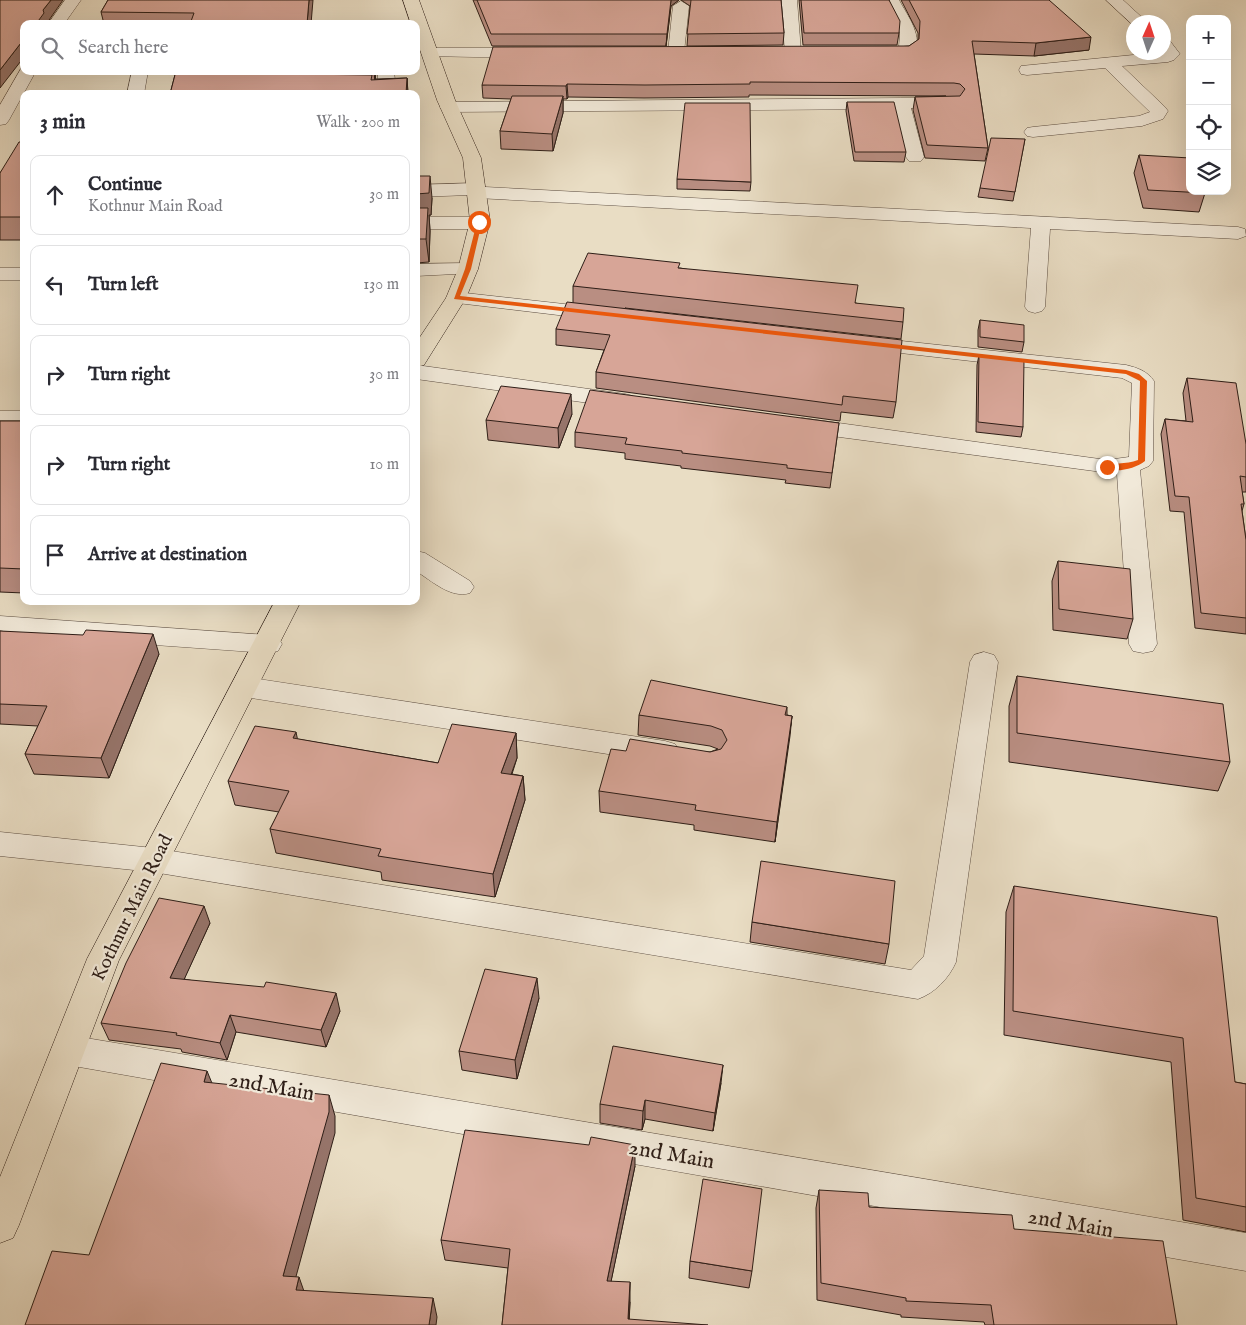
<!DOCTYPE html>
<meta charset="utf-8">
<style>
:root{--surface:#fff;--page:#f7f7f7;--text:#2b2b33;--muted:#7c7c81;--line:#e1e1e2}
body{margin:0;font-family:"IM FELL English",serif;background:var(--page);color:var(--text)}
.controls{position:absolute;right:15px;top:15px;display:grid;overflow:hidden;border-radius:10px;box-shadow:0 5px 20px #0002}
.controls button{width:45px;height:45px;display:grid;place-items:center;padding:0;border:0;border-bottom:1px solid var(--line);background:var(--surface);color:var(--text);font:25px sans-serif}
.compass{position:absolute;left:1126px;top:15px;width:45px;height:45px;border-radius:50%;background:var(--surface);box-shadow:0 5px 20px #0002;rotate:3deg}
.stop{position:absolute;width:15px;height:15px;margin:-11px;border:4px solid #ea580c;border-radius:50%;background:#fff}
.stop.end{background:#ea580c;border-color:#fff;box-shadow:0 1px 5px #0008}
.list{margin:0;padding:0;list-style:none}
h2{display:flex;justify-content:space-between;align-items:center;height:65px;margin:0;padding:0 20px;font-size:21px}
h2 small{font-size:16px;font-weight:400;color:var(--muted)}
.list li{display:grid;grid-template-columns:32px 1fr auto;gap:15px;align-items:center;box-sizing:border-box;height:80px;margin:0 10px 10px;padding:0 10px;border:1px solid var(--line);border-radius:10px}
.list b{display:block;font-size:19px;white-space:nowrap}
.list p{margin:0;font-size:16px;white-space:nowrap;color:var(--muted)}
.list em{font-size:16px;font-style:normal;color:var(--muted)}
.icon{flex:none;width:28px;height:28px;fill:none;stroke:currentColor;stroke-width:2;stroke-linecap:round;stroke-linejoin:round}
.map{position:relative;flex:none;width:1246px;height:1325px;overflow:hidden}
.search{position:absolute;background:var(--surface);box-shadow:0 5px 20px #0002;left:20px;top:20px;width:400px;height:55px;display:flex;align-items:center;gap:12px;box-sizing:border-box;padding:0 18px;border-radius:10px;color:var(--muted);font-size:19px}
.panel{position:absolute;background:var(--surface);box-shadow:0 5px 20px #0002;left:20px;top:90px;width:400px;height:515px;border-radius:10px}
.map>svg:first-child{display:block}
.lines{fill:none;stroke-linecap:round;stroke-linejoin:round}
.minor-casing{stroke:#5d4e42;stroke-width:1}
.major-casing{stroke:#2e1e17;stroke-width:1}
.minor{fill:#f1e9d9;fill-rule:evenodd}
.major{fill:#e9ddc4;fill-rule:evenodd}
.wall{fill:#b98e82;stroke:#2e1e17}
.shaded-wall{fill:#96746a;stroke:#2e1e17}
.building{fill:#d7a597;stroke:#2e1e17}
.route{fill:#ea580c}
.labels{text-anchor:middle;stroke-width:4.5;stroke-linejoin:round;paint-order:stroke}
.street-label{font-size:19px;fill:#2e1e17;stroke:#f1e9d9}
.near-street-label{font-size:22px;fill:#2e1e17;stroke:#f1e9d9}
</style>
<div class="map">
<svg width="1246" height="1325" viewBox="0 0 1246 1325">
<rect width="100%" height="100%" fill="#e9ddc4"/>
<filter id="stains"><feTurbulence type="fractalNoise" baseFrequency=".004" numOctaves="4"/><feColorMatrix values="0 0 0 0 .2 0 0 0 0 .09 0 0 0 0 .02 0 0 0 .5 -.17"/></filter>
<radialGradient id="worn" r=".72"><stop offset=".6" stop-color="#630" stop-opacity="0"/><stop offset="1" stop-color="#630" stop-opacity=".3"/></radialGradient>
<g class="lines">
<!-- minor casing -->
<g class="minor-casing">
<path id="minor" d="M65,0H81L64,24H48Z
M781,0H797L801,52L799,55H787L785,52Z
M883,0H899C907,15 925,38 913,55L875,57L867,52L875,47H899L900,33Z
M1106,0H1123L1147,22H1134L1133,25Z
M681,1L689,6L684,52L676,57L668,52L673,6Z
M1164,39L1170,41L1180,54L1174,60L1168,62L1122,66L1165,107L1168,111L1163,119L1142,126L1033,137L1027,136L1024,132L1027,128L1033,127L1139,116L1150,112L1105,68L1027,75L1021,74L1019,70L1021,66L1164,52Z
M431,48H529L537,53L529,58L425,56L423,53L425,50Z
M22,67L24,71H36L9,120L6,124L0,125V105Z
M132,71H148L144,94H127Z
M378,71H394L396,90L393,94H301L309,89L378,85Z
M901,98H952L958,99L961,103L958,107L952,108H911L924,157L921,161H909L906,157L894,109L449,112L443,111L440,107L443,103L449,102Z
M477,183L485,187L1238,227L1245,229L1246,236L1238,239L1050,229L1045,307L1042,311L1035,313L1028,311L1025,307L1031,228L477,198L470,195L416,197V185Z
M416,217H479L486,219L489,223L486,227L479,229H416Z
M468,263L475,265L478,269L475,273L416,276V264Z
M0,268H24V280H0Z
M456,292L600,308L607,310L611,314L607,318L600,320L449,302L446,298L449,294Z
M864,337L1126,365C1138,368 1147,371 1154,381L1153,461L1149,466L1140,470L1157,644L1153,651L1143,653L1133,651L1129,644L1117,474L802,432L794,430L790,425L794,420L802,418L1107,460L1129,457L1132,383L1122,378L856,348L853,343L856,338Z
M416,365L625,394L633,396L636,401L633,406L625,408L416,379Z
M0,411H24V425H0Z
M416,551L425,553L470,581L474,587L470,593C451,599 432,581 416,571Z
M0,616L268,635L278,637L282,644L278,651L268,653L0,634Z
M984,652L994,655L998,662L956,962C949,978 935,993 918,999L153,872L0,856V832L153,848L911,970L924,956L970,662L974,655Z
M245,677L665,741L675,744L680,752L675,760L665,763L245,697L235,694L231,687L235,680Z
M68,1035L1246,1233V1271L68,1065L56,1061L51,1050L56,1039Z"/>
</g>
<!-- major casing -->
<g class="major-casing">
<path id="major" d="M403,0H419L455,100L481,158L490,221L478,269L466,298L424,365L416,367V343L446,298L458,269L470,221L463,158L437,100L416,38V24H411Z
M275,601H301L119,960L19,1225L13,1238L0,1243V1177L87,959Z"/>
</g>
<!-- minor -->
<use href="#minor" class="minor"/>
<!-- major -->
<use href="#major" class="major"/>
</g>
<!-- wall -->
<path class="wall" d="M108,0L311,24H104L101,12Z
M473,0H679L671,6L666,46H492Z
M681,0H781L784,33L783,45L687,46L690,6Z
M799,0H889L899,33L897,45H803Z
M901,0H1049L1089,50L1034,56L974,54L988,148L985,161L925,158L913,110L915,97L946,96L749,95V97L644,98L568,97L567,99H563V113L553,151L501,149L500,131L511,99L483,98L482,85L909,46L918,40V33Z
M176,71H376L375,79L407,78L408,94H170Z
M847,102L906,152L904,162L854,161L846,111Z
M1025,139L1013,201L978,197L980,188Z
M24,142V240H0V173Z
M1139,155L1205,193L1199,212L1143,208L1134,173Z
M416,176L432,198L431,215H429L430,231L429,262L416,263Z
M677,179L751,182L750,191L677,189Z
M680,268L856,303L903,322L901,339L625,308L896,402L893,418L841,412L840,421L596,388V372L604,350L556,345V329L573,303V286Z
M980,320L1024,342L1022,352L978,347V330Z
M979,355L1023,427L1021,437L976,432L977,365Z
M1187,378L1246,444V492H1242L1244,504L1242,511L1246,540V634L1195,628L1184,512L1170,511L1161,434L1165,419L1186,421L1183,393Z
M572,414L559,448L488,440L486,420Z
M0,421H24V593L0,592Z
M839,423L830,488L785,483L786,480L681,468V466L625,459V453L575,447V432Z
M1058,561L1133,619L1127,639L1053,630L1052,581Z
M0,631L159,654L109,778L34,774L25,754L38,726L0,724Z
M1017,676L1230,762L1218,791L1009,762V706Z
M787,707V715L792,716L775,842L694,830V825L600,812L599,791L626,751L710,752L718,749L710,746L638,735L639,715Z
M516,733L517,758L512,774L523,776L525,800L495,897L382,880L381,872L276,853L270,829L279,812L235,805L228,781L297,739L438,763Z
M1014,886L1235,1082L1246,1084V1232L1183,1220L1171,1062L1004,1035L1006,912Z
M752,922L889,944L885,964L750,942Z
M210,923L184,979L340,1011L326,1047L236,1032L227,1060L182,1052L181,1049L109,1040L101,1023Z
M539,998L517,1079L462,1070L459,1051Z
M721,1083L713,1131L645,1119L642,1130L600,1123V1104Z
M635,1166L611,1281L630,1302L629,1319L502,1325L508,1268L445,1260L441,1240Z
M819,1190L869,1207L1014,1229L1177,1325H985L984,1322L901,1317V1315L817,1300L816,1208Z
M690,1261L752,1271L749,1288L689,1278Z"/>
<!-- shaded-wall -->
<path class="shaded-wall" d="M51,0H63L47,23V24H36L43,10Z
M309,0H313L311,24H307Z
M671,0H679L671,6L666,46L667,34Z
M1091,37L1089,50L1034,56L1036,43Z
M24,39V57L0,88V70Z
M297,71H306L309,87L296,74Z
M374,71H376L375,83Z
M407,78L408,94H406Z
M567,84L568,97L567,99L566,86Z
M563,96V113L553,151L552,134Z
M430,176L432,198L431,215H429L430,231L429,262L426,239L416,217V194Z
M571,394L572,414L559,448L558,428Z
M153,634L159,654L109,778L101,758Z
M792,716L790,736L775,842L777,822Z
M296,732L301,756L293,738Z
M516,733L517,758L503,797L501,773Z
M523,776L525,800L495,897L493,874Z
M204,906L210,923L177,995L170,978Z
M537,978L539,998L517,1079L515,1060Z
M336,993L340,1011L326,1047L321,1030Z
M230,1015L236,1032L227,1060L220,1043Z
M723,1065L721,1083L713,1131L715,1113Z
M207,1071L216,1093L204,1082Z
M329,1095L335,1116V1133L291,1295L283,1276Z
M645,1100V1119L642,1130L643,1111Z
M635,1145V1166L607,1301V1281Z
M299,1277L306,1297L296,1290Z
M630,1282V1302L629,1325H628Z
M433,1298L437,1317L436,1325H429Z"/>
<!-- building -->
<path class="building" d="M0,0H51L43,10L44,13L36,24H24V39L0,70Z
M108,0H309L307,24H190L194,13L101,12Z
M477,0H671L667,34H491Z
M691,0H781L784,33L687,34Z
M801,0H889L900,21L899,33H804Z
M909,0H1049L1091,37L1036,43L972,41L988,148L927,145L915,97L960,96L965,89L960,84L954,83L750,82V84L645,85L567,84L566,86L482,85L493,47L909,46L919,39L920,21Z
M176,71H297L296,74L372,75L371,80L407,78L406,94H170Z
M512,96H563L552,134L500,131Z
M847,102H894L906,152H855Z
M685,103H750L751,182L677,179Z
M991,138L1025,139L1015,192L980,188Z
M19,142H24V217H0V173Z
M1139,155L1190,158V191H1204L1205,193L1148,190Z
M416,176H430L429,193L416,194Z
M416,208H428L426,239H416Z
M588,253L680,263L678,268L858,285L855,303L904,308L903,322L573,286Z
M567,302L902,340L896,402L843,396L842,405L596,372L610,335L556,329Z
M980,320L1024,325V342L980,337Z
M979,355L1024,360L1023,427L978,422Z
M1187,378L1236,383L1246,444V477L1240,476L1244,504H1241L1246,540V618L1201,613L1189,497L1175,496L1165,419L1193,422Z
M501,386L571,394L558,428L486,420Z
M590,390L839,423L832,473L787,468V465L682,453V451L625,444L627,438L575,432Z
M0,421H24V569L0,568Z
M1058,561L1130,569L1133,619L1059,609Z
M86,630L153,634L101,758L25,754L47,706L0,704V631L83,635Z
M1017,676L1223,704L1230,762L1017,733Z
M651,680L787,707L785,715L792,716L777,822L695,810L696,805L599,791L611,749L626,751L630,739L710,752L721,749L727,740L722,730L711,726L639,715Z
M452,724L516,733L501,773L523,776L493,874L378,856L381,849L270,829L289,791L228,781L255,726L296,732L293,738L438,763Z
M761,861L895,881L889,944L752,922Z
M1014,886L1217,917L1235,1082L1246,1084V1207L1196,1198L1183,1038L1013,1011Z
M159,898L204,906L170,978L264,987L266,982L336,993L321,1030L230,1015L220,1043L176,1035L177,1033L101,1023L126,963Z
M485,969L537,978L515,1060L459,1051Z
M613,1046L723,1065L715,1113L645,1100L643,1111L600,1104Z
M161,1063L207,1071L204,1082L329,1095V1112L283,1276L299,1277L296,1290L433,1298L429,1325H25L52,1251L89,1255Z
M465,1130L589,1145L591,1137L635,1145L607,1281L630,1282L628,1319L708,1325H502L510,1249L441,1240Z
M703,1179L762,1189L752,1271L690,1261Z
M819,1190L868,1193L869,1207L1012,1215L1014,1229L1163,1241L1177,1325H994L991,1305L906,1301V1298L821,1283Z"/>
<!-- route -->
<path class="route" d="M479,221L482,222L471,269L460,296L1126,370L1139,374L1147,381L1145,461C1135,469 1114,474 1103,467C1111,462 1126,465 1138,460L1140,381L1126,374L454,299L465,269L477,222Z"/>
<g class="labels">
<!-- street labels -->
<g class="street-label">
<text transform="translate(131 907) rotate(-64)" y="7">Kothnur Main Road</text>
</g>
<!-- near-street labels -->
<g class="near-street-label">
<text transform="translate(272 1085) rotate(10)" y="8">2nd Main</text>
<text transform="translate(672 1153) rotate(10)" y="8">2nd Main</text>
<text transform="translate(1071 1222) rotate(10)" y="8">2nd Main</text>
</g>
</g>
<rect width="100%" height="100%" filter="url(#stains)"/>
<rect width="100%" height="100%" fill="url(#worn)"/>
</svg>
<div class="controls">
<button>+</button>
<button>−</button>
<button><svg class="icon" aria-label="locate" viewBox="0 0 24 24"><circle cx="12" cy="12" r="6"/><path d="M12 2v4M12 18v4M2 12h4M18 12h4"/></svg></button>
<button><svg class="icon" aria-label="layers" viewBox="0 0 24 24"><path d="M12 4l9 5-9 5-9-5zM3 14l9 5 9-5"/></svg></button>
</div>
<svg class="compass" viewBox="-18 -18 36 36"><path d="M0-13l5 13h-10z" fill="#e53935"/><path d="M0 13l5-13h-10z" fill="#7c7c81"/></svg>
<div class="stop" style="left:479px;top:222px"></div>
<div class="stop end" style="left:1107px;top:467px"></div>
<div class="search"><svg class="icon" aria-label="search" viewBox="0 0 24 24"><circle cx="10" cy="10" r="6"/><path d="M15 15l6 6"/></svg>Search here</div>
<section class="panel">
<h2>3 min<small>Walk · 200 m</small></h2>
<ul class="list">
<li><svg class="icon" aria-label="ahead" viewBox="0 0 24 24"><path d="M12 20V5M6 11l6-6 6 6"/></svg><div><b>Continue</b><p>Kothnur Main Road</p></div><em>30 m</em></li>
<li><svg class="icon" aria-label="left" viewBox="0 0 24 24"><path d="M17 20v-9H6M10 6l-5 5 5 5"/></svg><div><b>Turn left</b></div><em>130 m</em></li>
<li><svg class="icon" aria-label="right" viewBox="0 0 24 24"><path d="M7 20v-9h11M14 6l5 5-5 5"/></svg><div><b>Turn right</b></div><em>30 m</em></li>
<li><svg class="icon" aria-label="right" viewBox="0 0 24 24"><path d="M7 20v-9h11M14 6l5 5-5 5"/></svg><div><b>Turn right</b></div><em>10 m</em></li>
<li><svg class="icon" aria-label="arrive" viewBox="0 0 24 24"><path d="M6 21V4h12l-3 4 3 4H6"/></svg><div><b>Arrive at destination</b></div></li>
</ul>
</section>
</div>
